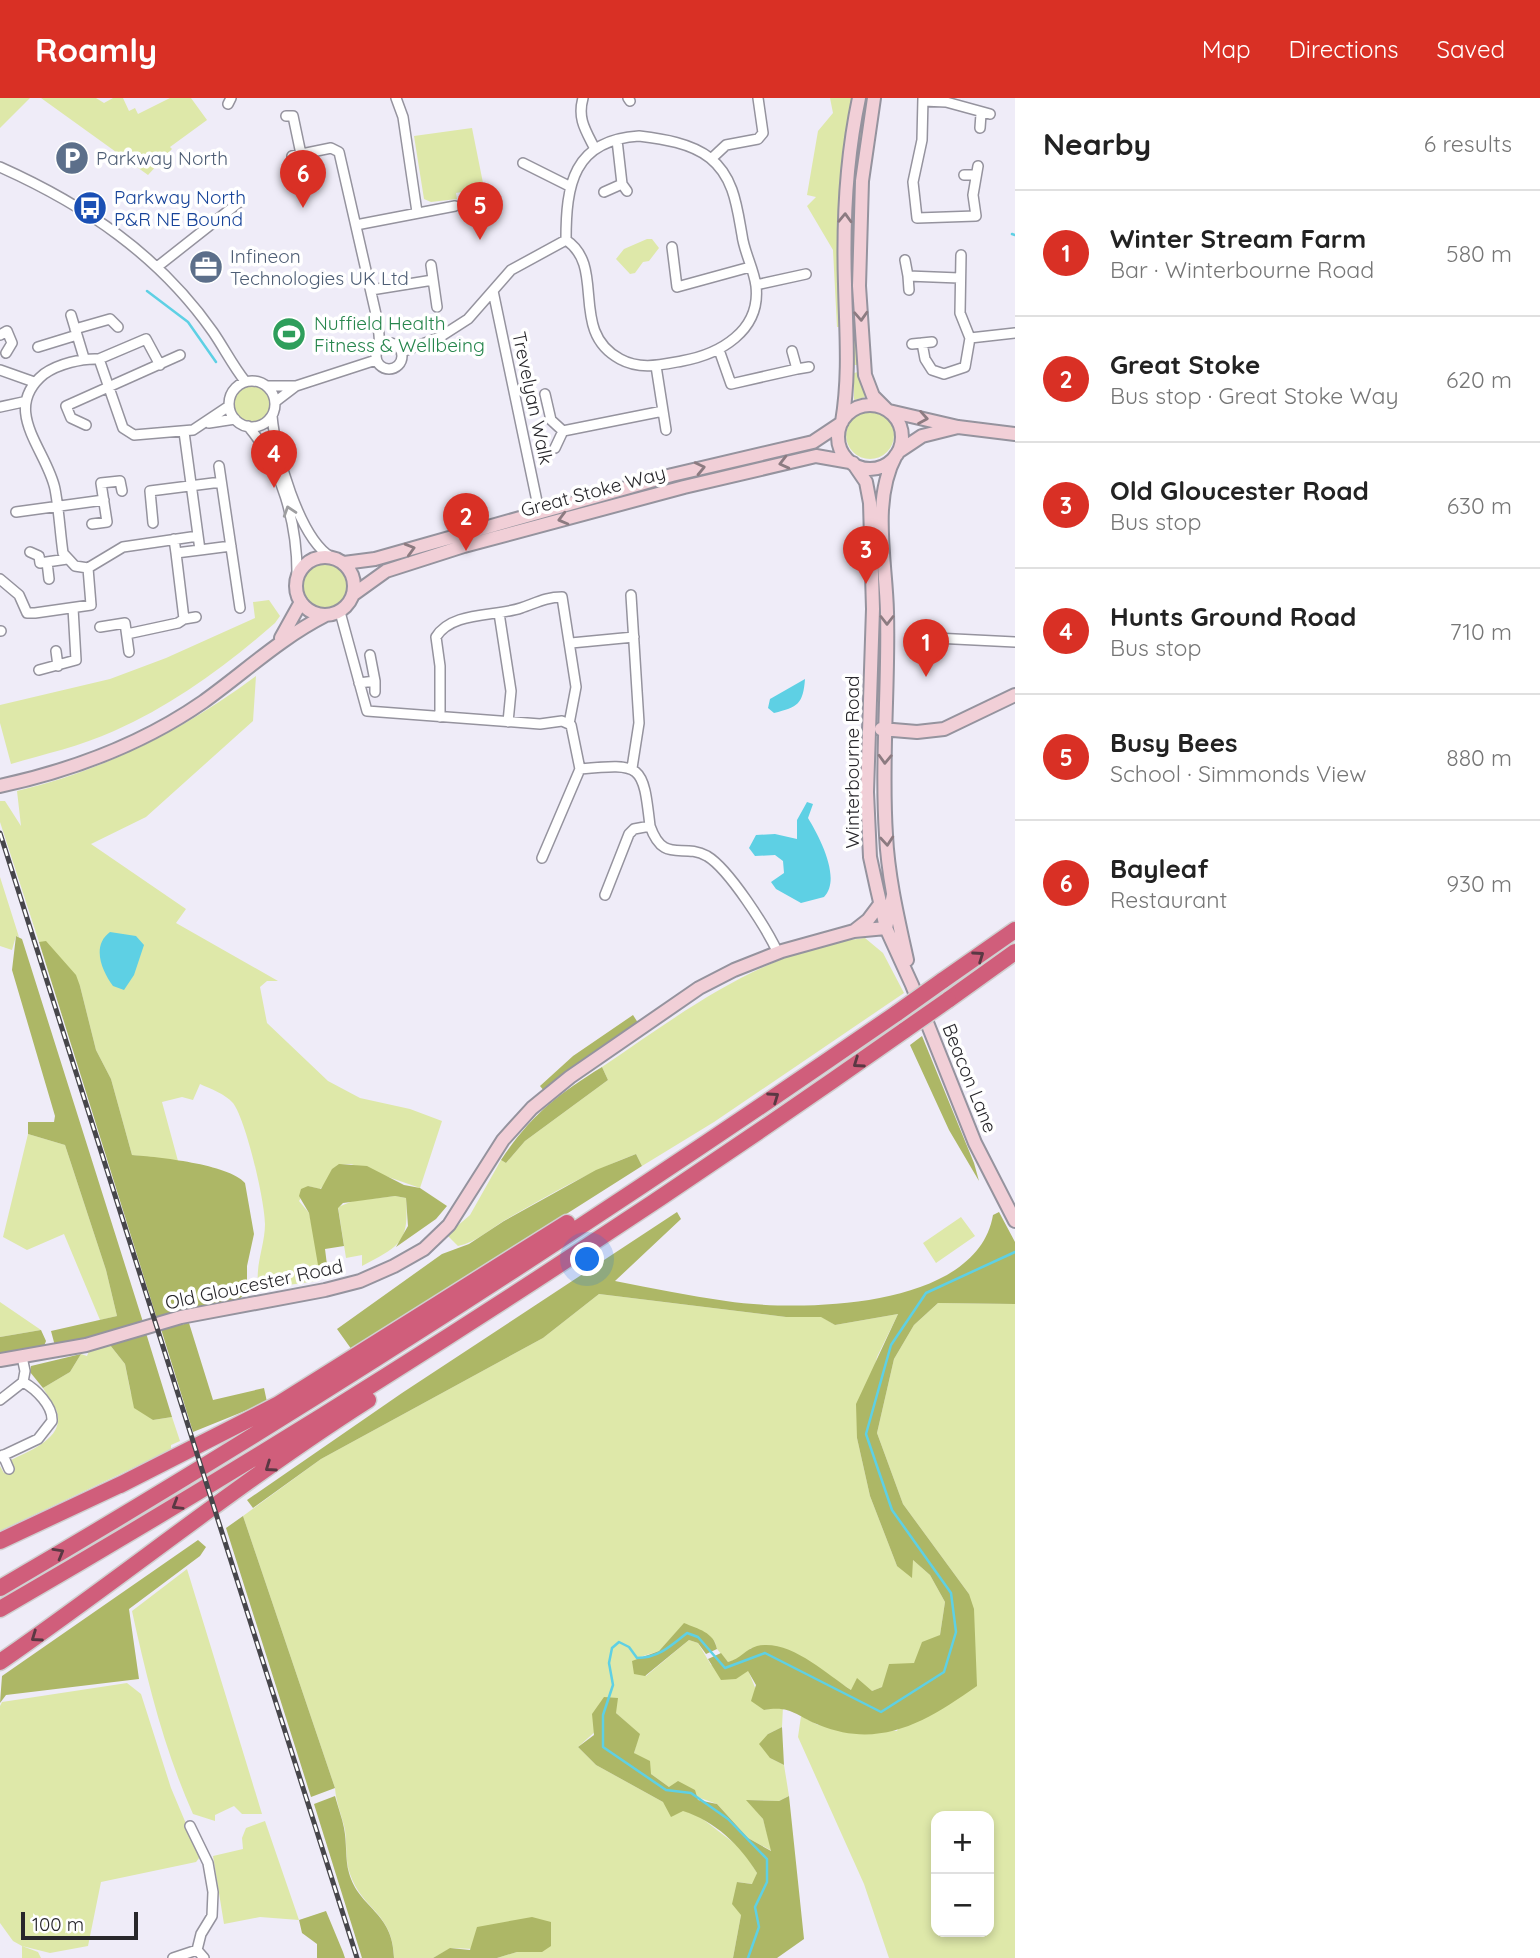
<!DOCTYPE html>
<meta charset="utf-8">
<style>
:root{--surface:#fff;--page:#f6f6f6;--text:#222;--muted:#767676;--line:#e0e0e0;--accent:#d93025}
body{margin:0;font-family:Quicksand,sans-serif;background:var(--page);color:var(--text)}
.controls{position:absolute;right:21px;bottom:21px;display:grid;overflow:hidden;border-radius:14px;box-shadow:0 4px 10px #0003}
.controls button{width:63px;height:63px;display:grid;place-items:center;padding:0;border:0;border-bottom:2px solid var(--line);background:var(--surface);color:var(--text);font:35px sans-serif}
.scale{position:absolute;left:21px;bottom:18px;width:117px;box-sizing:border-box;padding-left:7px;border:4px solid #28272b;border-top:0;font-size:19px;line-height:24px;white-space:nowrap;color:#28272b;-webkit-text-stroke:5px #fff;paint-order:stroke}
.you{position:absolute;left:588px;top:1162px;width:24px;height:24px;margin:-18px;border:5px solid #fff;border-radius:50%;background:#1a73e8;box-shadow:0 0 0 10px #1a73e833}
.badge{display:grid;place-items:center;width:46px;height:46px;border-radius:50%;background:var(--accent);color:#fff;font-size:23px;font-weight:700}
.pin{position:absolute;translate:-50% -58px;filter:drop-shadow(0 2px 4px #0008)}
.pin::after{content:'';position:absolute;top:37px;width:24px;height:21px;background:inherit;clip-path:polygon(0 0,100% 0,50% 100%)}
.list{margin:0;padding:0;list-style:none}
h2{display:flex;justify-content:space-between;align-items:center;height:91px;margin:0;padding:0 28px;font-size:30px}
h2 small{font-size:23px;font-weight:400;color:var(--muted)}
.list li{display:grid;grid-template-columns:46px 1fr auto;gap:21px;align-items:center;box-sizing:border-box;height:126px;padding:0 28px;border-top:2px solid var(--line)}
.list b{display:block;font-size:26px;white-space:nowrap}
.list p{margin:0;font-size:23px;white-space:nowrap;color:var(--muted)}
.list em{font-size:23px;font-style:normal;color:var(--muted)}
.map{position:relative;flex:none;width:1015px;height:1860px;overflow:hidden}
header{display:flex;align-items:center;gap:42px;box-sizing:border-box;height:98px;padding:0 35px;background:var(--accent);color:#fff}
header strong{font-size:33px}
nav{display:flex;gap:38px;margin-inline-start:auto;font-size:24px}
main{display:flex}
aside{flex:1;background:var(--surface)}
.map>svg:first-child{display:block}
.green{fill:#dee8a9;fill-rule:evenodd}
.forest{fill:#adb766}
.water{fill:#5ed0e4}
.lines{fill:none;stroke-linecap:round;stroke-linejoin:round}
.stream{stroke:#5ed0e4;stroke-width:2.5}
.street-casing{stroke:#95939e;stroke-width:12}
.secondary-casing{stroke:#95939e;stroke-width:16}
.highway-casing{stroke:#d0cfd0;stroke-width:19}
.street{stroke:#fff;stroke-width:9}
.secondary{stroke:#f1cfd7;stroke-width:12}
.highway{stroke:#d05e7b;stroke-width:16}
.rail-casing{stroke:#47464b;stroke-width:5}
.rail{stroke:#fff;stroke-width:2.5;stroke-dasharray:8;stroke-linecap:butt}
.highway-bridge-casing{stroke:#d0cfd0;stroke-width:19;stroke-linecap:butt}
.highway-bridge{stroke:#d05e7b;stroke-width:16}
.oneway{stroke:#8c7b81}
.oneway2{stroke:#9e9ea0}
.oneway3{stroke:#5a3843}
.labels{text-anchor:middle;stroke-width:7;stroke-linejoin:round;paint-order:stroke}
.service-label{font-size:19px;fill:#4e5e75;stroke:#fff;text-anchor:start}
.transit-label{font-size:19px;fill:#164399;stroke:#fff;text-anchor:start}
.leisure-label{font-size:19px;fill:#27864d;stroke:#fff;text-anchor:start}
.street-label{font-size:19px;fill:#28272b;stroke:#fff}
</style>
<header>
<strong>Roamly</strong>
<nav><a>Map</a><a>Directions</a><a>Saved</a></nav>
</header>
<main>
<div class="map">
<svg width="1015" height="1860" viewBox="0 0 1015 1860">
<rect width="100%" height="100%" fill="#efecf8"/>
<!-- green -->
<path class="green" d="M0,0H30L0,30Z
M41,0H96L104,5L113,0H123L129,13L135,10L138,16L170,0H191L207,22L170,49L172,51L148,77Z
M830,0H852L838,131L840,229H837L833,152L807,108L816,99L807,97L818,33L833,15Z
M863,0H869L857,76L854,132L858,267H854L850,188L851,89Z
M472,30L484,90L456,95L457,101L431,104L424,101L414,38Z
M647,141H652L659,150L649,163L643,164L635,175L630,176L616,161L624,151Z
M858,274L865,299L854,302V275Z
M234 306a18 18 0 1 1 36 0a18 18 0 1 1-36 0Z
M846 337a24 24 0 1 1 48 0a24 24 0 1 1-48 0Z
M874,408H877L881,604L872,603Z
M303 488a23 23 0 1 1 46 0a23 23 0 1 1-46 0Z
M269,502L280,518L275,525C226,568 173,607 114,633C81,648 45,656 11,666L0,625V607L110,581L166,560L255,520L253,504Z
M256,578L253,623L146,719L91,746L186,811L176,825L278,883H267L260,889L267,925L328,983L360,1000L410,1011L442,1023L420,1090L351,1066C324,1066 335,1079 320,1091L308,1088L299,1103L309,1115L321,1167H327L328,1176L317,1183L259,1191C254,1169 265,1148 265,1126C265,1104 246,1022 233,1005C225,996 211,991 200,986L193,1002L182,999L162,1004L178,1063L132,1057L111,981L96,952L80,888L48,846L39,844L0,724V703H5L21,728L17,693C105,672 184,632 256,578Z
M0,779L19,839L16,838L12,852L0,848Z
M865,840L883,855L904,895L714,1024L642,1068L636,1056C590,1073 547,1098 505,1122C489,1132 476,1144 458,1148L447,1137L470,1117L501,1062L506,1065L525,1043L608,982L602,969C682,915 766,850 865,840Z
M28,1036L65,1047L106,1172L117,1218L100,1222L64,1136L27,1152L3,1139Z
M395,1098L406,1100C409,1145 401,1147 362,1168V1157L346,1160L338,1109L353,1103Z
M961,1119L975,1138L936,1165L923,1145Z
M599,1196L786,1219H822L835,1227L898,1216L877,1259L857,1340L870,1398L897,1468L912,1461L930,1477L945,1504L940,1537L914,1565L882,1589L872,1593L851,1592L798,1557L751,1550L740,1561L728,1564L717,1551L715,1544L684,1526L659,1553L637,1560L646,1578L689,1542L698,1545L711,1567L748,1572L764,1612L783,1608L782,1629L768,1636L770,1660L784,1667L789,1698L779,1703L747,1702L763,1721L772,1753L748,1740L717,1706L669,1689L651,1676L634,1655L639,1636L616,1615L578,1649L596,1667L663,1704L700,1719L743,1752L757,1775L753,1786L737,1784L741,1817L733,1860H497L517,1854H542L451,1850L433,1860H394C393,1814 362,1812 350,1776C345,1762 347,1746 345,1732C342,1718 336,1705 335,1690L243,1418L321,1361L543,1240Z
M0,1204L41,1232L0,1239Z
M938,1205L1015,1206V1860H889L864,1786L798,1639L801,1618L818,1627L897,1633L969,1496L903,1406L877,1335L894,1261L914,1227ZM936,1718H989V1834H936Z
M110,1247L125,1266L131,1296L153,1322L172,1319L180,1343L171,1347V1352L0,1433V1368L4,1375L15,1371L11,1362C29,1353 65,1340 57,1314C54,1306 47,1297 43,1290L70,1274L81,1256L87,1258L89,1253Z
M187,1471L262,1716H242L234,1708L215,1717V1723L193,1716C164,1651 147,1582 132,1513Z
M127,1585L141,1596L171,1690L200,1759L196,1764L101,1784L88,1848L50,1855L22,1848L38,1854L41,1860H22V1848L13,1843L0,1825V1608L2,1604Z
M265,1723L299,1822L260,1819L224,1826L213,1758L243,1751L242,1740L246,1730Z"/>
<!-- forest -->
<path class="forest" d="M16,838L22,841L143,1224L55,1248L51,1233L117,1218L106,1172L65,1047L28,1036V1024H54L55,1018L12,872Z
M46,843L76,877L80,888L96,952L111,981L132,1057C157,1059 229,1066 245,1085L254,1136L247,1168V1194L237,1203L157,1221L39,844Z
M633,917L640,928L545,994L540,988L573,958Z
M922,938L974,1065L979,1083L949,1032L910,947Z
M602,969L608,982L525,1043L506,1065L501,1062C530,1018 558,996 602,969Z
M636,1056L642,1068L352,1252L337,1231L442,1156L469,1146L504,1123L596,1072Z
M339,1066L367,1068L404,1087L420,1090L447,1108L436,1121L396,1149L408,1128L406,1100L395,1098L343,1105L338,1110L344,1148L325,1151L327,1167H318L309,1115L299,1098L301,1091L308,1088L321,1091L332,1071Z
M677,1114L681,1121L615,1183C652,1190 689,1198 726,1203C799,1214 977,1212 993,1117L999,1114L1015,1144V1206L938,1205L914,1227L894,1261L877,1335L903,1406L969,1496L974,1511L977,1588C927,1623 881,1652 819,1627C796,1618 791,1607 764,1612L751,1603L756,1587L748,1573L736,1581L721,1582L708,1561L721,1555L728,1564C740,1561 746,1551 757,1548C790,1541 825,1575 851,1592L857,1580L872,1593L882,1589L889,1566L914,1565L922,1544L940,1537L945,1504L930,1477L913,1462L912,1480L897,1468L870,1398L857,1340L856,1306L898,1216L835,1227L821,1219H786L599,1196L543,1240L321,1361L253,1410L247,1402L402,1295Z
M189,1225L213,1302L264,1290L267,1304L193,1334L161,1231Z
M41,1232L46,1243L44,1248L0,1255V1239Z
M146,1235L172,1319L153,1322L134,1310L125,1266L110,1247Z
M81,1256L70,1274L43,1290L30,1274L31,1268Z
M243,1418L335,1690L311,1699L226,1430Z
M198,1442L206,1449L200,1458L129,1511L139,1581L6,1597L0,1605L2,1578Z
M684,1525C698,1531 714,1534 717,1551L706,1556L698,1545L689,1542L645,1578L634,1576L632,1563L659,1553Z
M604,1599L618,1600L616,1615L640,1636L634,1655L650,1663L651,1676L669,1689L678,1683L695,1692L698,1702L717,1706L748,1740L771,1753L763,1721L746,1702L779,1703L789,1698L804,1841L777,1860H733L741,1817L732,1806L737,1784L752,1786L757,1775C740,1747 715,1723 683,1713L671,1719L663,1704L596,1667L578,1649L594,1637L592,1616Z
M782,1629L784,1667L770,1660L759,1646L768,1636Z
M335,1698C338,1709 342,1720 344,1730C347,1745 345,1761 349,1775C359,1811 393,1813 394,1860H362L314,1706Z
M326,1813L343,1854L345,1860H317V1846L302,1835L299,1822Z
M532,1819L551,1824V1848L542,1854H517L497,1860H433L450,1850L470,1852L477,1829Z"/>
<!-- water -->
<path class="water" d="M805,581C803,606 798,609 774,615L768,610L770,601Z
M807,704L813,706L808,720C819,738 842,781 824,799L801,805L776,791L771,784L784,775L783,763L775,757L755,758L749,750L756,737L775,736L797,741V722Z
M110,834L136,838L144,847L134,877L124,892L113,888C102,873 91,848 110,834Z"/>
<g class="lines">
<!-- stream -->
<path class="stream" d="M1012,136L1015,137
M147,193L188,224L216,264
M748,1860L759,1829L755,1809L767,1784V1761L728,1721L691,1695L666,1692L603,1649V1617L613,1587L609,1565L612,1550L619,1544L629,1549L637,1560C658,1560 671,1548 687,1535L698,1539L725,1570L765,1555L881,1614L944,1574L956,1534L951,1495L892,1412L866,1336L891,1247L926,1195L1015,1154"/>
<!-- street casing -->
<g class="street-casing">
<path id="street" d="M396,0L403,19L417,114
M583,0C577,21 586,33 595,51
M628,0L630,3
M923,0L922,42L913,84L917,120L976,118L973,97L978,68
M923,3L946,4L990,16
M228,6L231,0
M286,18H293L301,56
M980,30L981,16
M639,38C663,41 691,45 710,60C734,79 737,109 742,137C744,154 754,171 756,188C761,233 720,256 682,263C660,267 640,272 620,261C568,233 607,169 566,142C566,87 573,42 639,38Z
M617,42L622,86L627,93
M292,58L331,50L339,54L378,225L380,249
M711,61L726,47L758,41L763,35L758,0
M523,65L569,88
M0,69C85,107 159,157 213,234C224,250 233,268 245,283
M964,77H976
M604,94L622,86
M356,127L455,108
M672,149L677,189L750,169
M905,162L908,178L959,180
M431,167L437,209
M157,169L242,102
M908,178L909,192
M756,187L806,176
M371,192L433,182
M493,193L539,413
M71,217L84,260
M75,231L110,221L118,229
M0,237L7,233L12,245L6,255
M970,240L1015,235
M376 258a13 13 0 1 1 26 0a13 13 0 1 1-26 0Z
M922,245L925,261L932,272L944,276L965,269L970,240L960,215L961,157
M912,246L932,244
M38,249L77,237
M719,252L731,286L797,271
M792,253L797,271L809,269
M402,254L440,239L468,221L511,172L566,142
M99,261L146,241L160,267
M656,268L666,332
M0,272L34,284
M229 306a23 23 0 1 1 46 0a23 23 0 1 1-46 0Z
M267,288H296L275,304
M296,288L376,262
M545,296L551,322L563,333
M0,309L23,304
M272,318C275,354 299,440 331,459
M209,325L235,321
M86,327L71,320L66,308L180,257
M248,328C282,368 298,428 297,480
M555,350L563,333L663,313
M219,368L240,510
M16,414L104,402
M153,425L150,393L221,384
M92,426L107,424L101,385L120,383L122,393
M198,438L123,449L88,470L75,468L63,455C60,434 59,412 55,391C47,352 0,312 44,276C58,266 82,260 99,261L123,330L134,337L193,332L229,308
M174,441L176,455L200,452L184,334
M200,452L231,448
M30,454L39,458L40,465L67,461
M47,464L49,481
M0,481L19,497L27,515H35L91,507L88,470
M631,497L639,625L632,670
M340,514L367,613L540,626L562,623L571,627L580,671L542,760
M499,515L511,593L508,624
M184,521L196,519
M100,529L125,525L129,554
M0,533H1
M127,536L178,525L184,521L176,455
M915,539L1015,544
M571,545L634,539
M56,553L58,568
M39,572L76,562L73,510
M359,585L375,583L370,557
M375,594V583
M440,619V568L436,539C452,513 495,519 521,510C536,505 546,499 562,499L576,589L569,626
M580,671C642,665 643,666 650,728L634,731L629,736L605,797
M650,728C664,767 682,744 707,758C729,771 767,831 778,855
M0,1302L23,1284L25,1273L22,1259
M3,1357L9,1371
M0,1359L38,1341L52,1323C53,1308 36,1291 23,1284
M190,1728L208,1765L213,1794L212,1818L201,1836L197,1852L204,1860
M173,1860L197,1852"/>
</g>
<!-- secondary casing -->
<g class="secondary-casing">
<path id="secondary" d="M874,0L862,83L859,188L865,277L873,298L886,311
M838 339a32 32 0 1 1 64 0a32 32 0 1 1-64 0Z
M889,313L958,329L1015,336
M842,324C850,277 846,233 845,186C843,124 846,61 859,0
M898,354L922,338L958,329
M896,357C871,403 886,463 887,514C889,588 881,662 886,737C888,779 898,821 907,862
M853,365L866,384L870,405L873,511L867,694L870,759L877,791L886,830L912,887L975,1045L1015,1123
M296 488a29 29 0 1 1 58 0a29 29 0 1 1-58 0Z
M344,465L375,461L672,377L813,344L840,326
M354,496L386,473L464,448L684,389L816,358L850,364
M281,540L301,504
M881,631L917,634L944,631L1015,597
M0,688C73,672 141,647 203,604C245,574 279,541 326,517
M854,833L868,822L880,806
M0,1262L86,1247L181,1219L325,1192L360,1183L394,1168L424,1151L449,1127L503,1042L532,1010L570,979L699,890L734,872L782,853L854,833L886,830L893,797"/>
</g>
<!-- highway casing -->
<g class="highway-casing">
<path id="highway" d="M942,883L1015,832
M948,902L1015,854
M120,1387L277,1307L567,1125
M0,1443L128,1383
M0,1490C307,1311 604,1117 897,915
M0,1511C310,1332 612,1138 905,932
M0,1564C124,1478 241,1383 368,1302"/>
</g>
<!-- street -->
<use href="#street" class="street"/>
<!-- secondary -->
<use href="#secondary" class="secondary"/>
<!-- highway -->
<use href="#highway" class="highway"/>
<!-- rail casing -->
<g class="rail-casing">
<path id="rail" d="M0,735L357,1860"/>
</g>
<!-- rail -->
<use href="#rail" class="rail"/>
<!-- highway-bridge casing -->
<g class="highway-bridge-casing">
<path id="highway-bridge" d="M897,915L942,883
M905,932L948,902"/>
</g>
<!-- highway-bridge -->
<use href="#highway-bridge" class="highway-bridge"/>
</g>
<!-- one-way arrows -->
<defs><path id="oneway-chevron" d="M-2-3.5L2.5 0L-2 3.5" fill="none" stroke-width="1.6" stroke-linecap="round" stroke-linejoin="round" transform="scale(1.75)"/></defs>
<g class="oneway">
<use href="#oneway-chevron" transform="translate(845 120) rotate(-88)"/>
<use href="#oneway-chevron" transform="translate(861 218) rotate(87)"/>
<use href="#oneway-chevron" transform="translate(923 320) rotate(10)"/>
<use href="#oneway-chevron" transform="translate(784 365) rotate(166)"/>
<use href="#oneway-chevron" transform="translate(700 370) rotate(-13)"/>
<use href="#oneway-chevron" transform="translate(563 421) rotate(165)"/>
<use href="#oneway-chevron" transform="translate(410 451) rotate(-16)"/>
<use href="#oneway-chevron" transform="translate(887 522) rotate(90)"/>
<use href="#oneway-chevron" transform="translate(885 661) rotate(92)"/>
<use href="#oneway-chevron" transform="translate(887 743) rotate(85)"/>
</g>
<use class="oneway2" href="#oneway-chevron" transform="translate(289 413) rotate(-108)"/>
<g class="oneway3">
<use href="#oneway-chevron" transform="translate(979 858) rotate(-35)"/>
<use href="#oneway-chevron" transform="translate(858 965) rotate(145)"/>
<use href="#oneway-chevron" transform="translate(774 999) rotate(-35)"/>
<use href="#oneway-chevron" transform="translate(270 1369) rotate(145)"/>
<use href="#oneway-chevron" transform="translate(177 1407) rotate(149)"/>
<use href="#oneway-chevron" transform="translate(59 1455) rotate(-30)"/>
<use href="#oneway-chevron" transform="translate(36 1539) rotate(145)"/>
</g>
<!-- icons -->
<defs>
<g id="parking-disc" transform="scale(1.75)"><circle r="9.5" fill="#5c6f8a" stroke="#fff"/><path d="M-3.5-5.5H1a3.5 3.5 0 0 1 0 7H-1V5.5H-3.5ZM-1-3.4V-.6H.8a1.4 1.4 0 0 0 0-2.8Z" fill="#fff"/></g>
<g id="bus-disc" transform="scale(1.75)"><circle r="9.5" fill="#1a4fb4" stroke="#fff"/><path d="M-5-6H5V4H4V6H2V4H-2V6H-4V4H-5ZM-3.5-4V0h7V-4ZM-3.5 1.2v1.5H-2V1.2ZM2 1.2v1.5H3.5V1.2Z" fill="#fff"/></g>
<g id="office-disc" transform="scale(1.75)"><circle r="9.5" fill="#5c6f8a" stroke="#fff"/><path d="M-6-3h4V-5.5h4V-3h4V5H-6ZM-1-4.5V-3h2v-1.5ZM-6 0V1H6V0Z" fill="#fff"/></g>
<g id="stadium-disc" transform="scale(1.75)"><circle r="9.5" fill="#2e9e5b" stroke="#fff"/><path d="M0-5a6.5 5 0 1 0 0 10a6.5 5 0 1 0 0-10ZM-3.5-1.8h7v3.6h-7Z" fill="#fff"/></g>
</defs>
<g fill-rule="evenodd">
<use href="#parking-disc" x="72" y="60"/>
<use href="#bus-disc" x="90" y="110"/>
<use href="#office-disc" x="206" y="169"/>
<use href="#stadium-disc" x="289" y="236"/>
</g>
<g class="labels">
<!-- service labels -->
<g class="service-label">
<text x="96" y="67">Parkway North</text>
<text x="230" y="165">Infineon<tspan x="230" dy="22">Technologies UK Ltd</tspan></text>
</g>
<!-- transit labels -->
<g class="transit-label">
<text x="114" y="106">Parkway North<tspan x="114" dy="22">P&amp;R NE Bound</tspan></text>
</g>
<!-- leisure labels -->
<g class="leisure-label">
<text x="314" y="232">Nuffield Health<tspan x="314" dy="22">Fitness &amp; Wellbeing</tspan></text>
</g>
<!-- street labels -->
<g class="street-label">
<text transform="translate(533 300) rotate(78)" y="7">Trevelyan Walk</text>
<text transform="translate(593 393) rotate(-15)" y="7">Great Stoke Way</text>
<text transform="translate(852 664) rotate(-90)" y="7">Winterbourne Road</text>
<text transform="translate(970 980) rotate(68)" y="7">Beacon Lane</text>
<text transform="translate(254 1186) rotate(-12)" y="7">Old Gloucester Road</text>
</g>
</g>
</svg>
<div class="controls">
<button>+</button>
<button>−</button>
</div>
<div class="scale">100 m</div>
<div class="you"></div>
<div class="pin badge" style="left:926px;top:579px">1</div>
<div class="pin badge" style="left:466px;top:453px">2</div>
<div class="pin badge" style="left:866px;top:486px">3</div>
<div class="pin badge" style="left:274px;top:390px">4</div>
<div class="pin badge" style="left:480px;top:142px">5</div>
<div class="pin badge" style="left:303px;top:110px">6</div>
</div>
<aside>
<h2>Nearby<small>6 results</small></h2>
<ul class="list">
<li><span class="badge">1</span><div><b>Winter Stream Farm</b><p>Bar · Winterbourne Road</p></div><em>580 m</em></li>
<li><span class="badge">2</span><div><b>Great Stoke</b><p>Bus stop · Great Stoke Way</p></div><em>620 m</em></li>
<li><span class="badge">3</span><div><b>Old Gloucester Road</b><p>Bus stop</p></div><em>630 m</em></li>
<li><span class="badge">4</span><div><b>Hunts Ground Road</b><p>Bus stop</p></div><em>710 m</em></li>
<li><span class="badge">5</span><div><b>Busy Bees</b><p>School · Simmonds View</p></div><em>880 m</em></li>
<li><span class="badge">6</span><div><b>Bayleaf</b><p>Restaurant</p></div><em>930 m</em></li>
</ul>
</aside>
</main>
